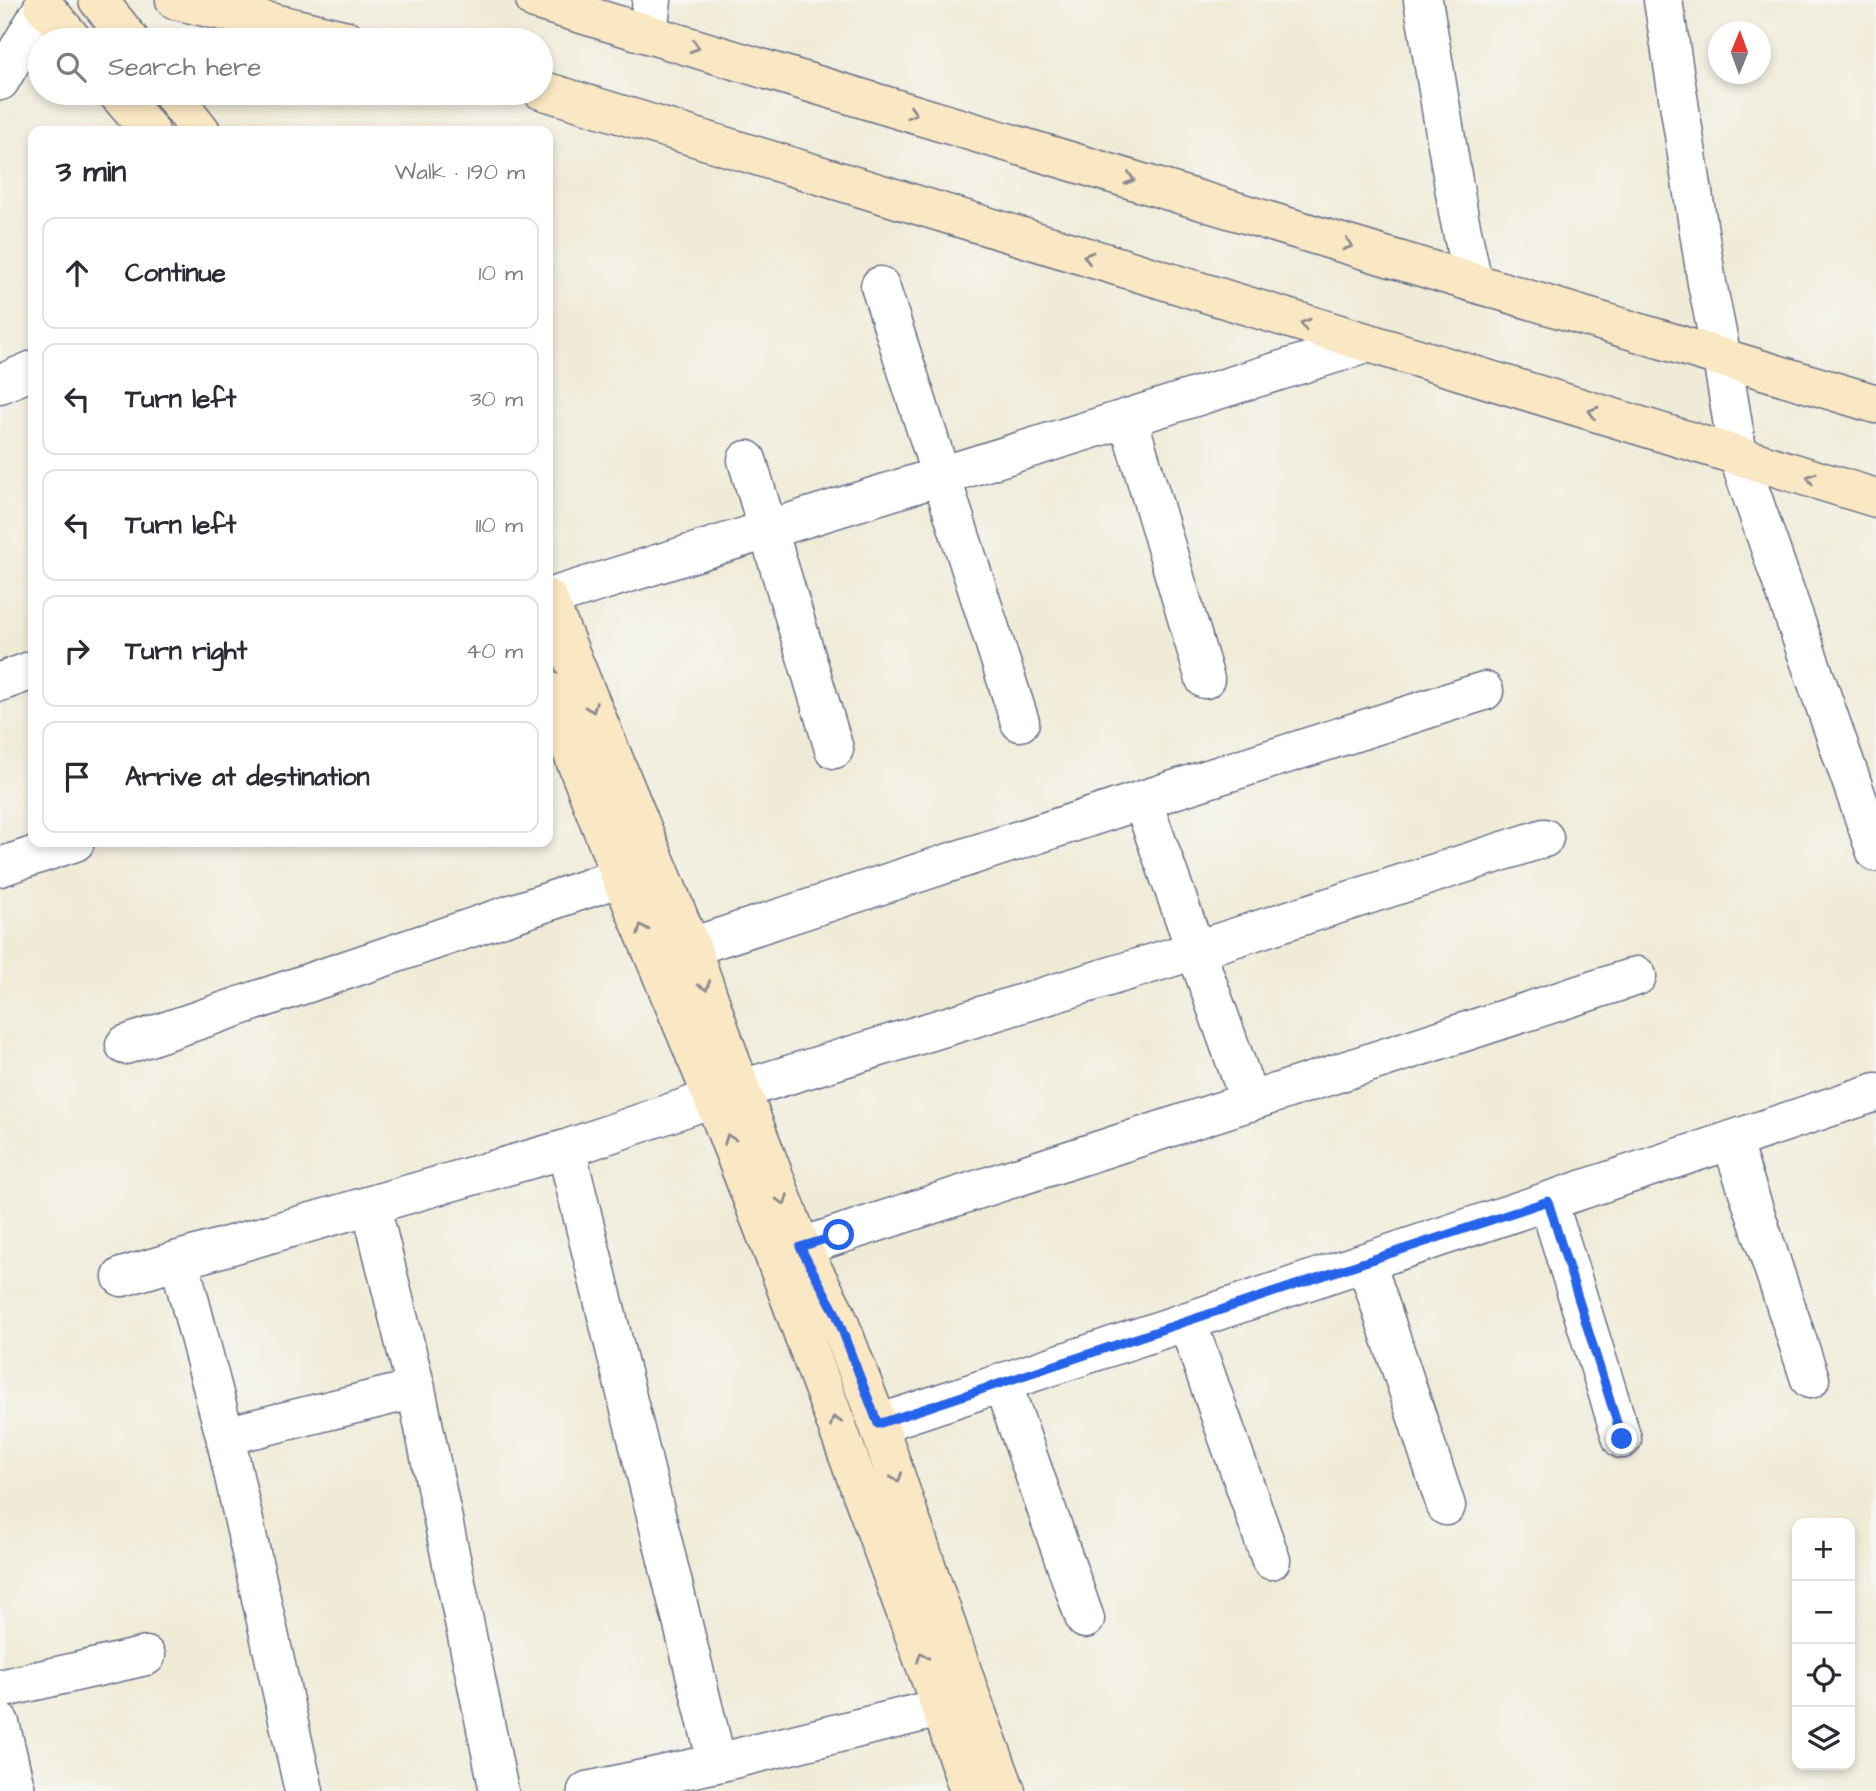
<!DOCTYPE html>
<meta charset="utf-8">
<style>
:root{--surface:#fff;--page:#f7f7f7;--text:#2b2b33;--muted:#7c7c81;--line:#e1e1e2}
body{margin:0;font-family:"Architects Daughter",sans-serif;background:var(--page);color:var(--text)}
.controls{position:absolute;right:21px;bottom:21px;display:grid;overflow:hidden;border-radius:14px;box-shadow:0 4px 10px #0003}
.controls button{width:63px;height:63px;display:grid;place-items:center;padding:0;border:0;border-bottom:2px solid var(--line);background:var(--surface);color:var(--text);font:35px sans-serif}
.compass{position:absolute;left:1708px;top:21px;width:63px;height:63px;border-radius:50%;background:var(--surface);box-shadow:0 4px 10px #0003;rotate:1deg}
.stop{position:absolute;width:21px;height:21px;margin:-16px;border:5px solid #2563eb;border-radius:50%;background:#fff}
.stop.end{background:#2563eb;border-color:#fff;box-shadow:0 2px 7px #0008}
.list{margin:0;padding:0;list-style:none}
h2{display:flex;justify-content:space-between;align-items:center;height:91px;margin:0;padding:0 28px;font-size:30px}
h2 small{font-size:23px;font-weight:400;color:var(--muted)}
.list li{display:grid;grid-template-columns:46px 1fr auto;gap:21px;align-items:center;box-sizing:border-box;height:112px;margin:0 14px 14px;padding:0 14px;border:2px solid var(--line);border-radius:14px}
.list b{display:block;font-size:26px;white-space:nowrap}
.list em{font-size:23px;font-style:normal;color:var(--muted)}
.icon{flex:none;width:38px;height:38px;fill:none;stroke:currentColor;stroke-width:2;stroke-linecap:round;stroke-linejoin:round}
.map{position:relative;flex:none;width:1876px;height:1791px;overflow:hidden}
.search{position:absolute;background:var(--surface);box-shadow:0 4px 10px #0003;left:28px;top:28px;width:525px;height:77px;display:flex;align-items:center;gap:18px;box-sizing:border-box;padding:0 24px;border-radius:38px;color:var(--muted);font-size:26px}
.panel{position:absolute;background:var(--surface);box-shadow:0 4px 10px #0003;left:28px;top:126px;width:525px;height:721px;border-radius:14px}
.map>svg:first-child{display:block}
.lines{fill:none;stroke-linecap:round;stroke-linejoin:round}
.street-casing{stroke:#667188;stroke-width:41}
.secondary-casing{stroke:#667188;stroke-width:41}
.street{stroke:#fff;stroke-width:38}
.secondary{stroke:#fae7c3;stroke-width:38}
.oneway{stroke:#8a8b90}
.route{stroke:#2563eb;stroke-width:9}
</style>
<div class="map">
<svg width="1876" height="1791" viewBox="0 0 1876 1791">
<rect width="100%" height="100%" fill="#f6f6f2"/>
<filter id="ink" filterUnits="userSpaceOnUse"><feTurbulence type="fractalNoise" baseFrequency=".0143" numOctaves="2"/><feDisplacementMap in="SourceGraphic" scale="14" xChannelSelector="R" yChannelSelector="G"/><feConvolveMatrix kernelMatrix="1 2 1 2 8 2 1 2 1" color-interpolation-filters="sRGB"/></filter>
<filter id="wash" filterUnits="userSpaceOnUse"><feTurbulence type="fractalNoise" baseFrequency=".00686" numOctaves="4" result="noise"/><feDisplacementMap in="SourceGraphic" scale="28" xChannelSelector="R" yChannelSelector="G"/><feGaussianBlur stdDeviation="1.57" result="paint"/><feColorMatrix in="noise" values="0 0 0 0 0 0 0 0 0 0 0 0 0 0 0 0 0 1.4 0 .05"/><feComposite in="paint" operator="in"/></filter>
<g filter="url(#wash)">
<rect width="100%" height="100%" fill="#f0ebd7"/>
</g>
<g filter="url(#ink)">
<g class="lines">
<!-- street casing -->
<g class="street-casing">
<path id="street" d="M1423,0L1459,217L1473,282
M1663,0L1707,283L1722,358L1738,456L1876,852
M648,33L652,0
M0,81L44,6
M880,286L1020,722
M0,384L33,370
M1128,418L1205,679
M747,460L834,749
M548,598L1369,343
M0,682L33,670
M1142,800L1250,1102
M0,867L75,842
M691,947L1142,800L1484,691
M125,1045L621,877L652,864
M1731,1140L1810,1379
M566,1149L717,1763
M1548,1201L1622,1439
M371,1206L416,1389L499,1791
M801,1247L1637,976
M1366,1262L1446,1506
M122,1277L179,1260
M1187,1321L1271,1560
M1002,1382L1085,1619
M878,1424L1876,1092
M225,1436L416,1389
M0,1689L146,1656
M0,1723L16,1791
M304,1791L225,1436L179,1260L566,1149L713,1098L1196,950L1544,838
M587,1791L717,1763L972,1700"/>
</g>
<!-- secondary casing -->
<g class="secondary-casing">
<path id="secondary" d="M44,0V6L73,40
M98,0L130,40
M175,0L347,40
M535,0L1876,404
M541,90L1876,498
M117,93L150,131
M171,93L201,131
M548,599L691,947L741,1090L801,1247L836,1314L878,1424L972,1700L1006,1791
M548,691L621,877L713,1098L775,1258L941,1708L969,1791"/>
</g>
<!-- street -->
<use href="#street" class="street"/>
<!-- secondary -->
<use href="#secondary" class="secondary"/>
</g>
<!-- one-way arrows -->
<defs><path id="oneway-chevron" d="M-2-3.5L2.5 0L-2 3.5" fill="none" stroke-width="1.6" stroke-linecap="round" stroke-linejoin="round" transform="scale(1.75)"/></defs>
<g class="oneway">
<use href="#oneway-chevron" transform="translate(695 47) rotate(17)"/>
<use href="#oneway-chevron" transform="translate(912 113) rotate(17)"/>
<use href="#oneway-chevron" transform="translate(1130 179) rotate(17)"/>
<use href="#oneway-chevron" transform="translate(1348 245) rotate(17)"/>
<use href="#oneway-chevron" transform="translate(1088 257) rotate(-163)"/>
<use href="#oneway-chevron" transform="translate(1305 324) rotate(-163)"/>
<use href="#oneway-chevron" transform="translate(1593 412) rotate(-163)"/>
<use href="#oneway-chevron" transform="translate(1811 478) rotate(-163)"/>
<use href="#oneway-chevron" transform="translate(592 708) rotate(68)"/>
<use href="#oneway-chevron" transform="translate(642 929) rotate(-113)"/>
<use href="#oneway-chevron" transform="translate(705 986) rotate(71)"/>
<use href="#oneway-chevron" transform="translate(729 1139) rotate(-111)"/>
<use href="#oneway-chevron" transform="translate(783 1200) rotate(69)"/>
<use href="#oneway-chevron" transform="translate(835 1421) rotate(-110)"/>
<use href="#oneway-chevron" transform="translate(897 1478) rotate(71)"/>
<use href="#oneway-chevron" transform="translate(922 1657) rotate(-110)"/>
</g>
</g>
<g class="lines" filter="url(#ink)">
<!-- route -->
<path class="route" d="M839,1235L800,1247L836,1314L878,1424L1548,1201L1622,1439"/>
</g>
</svg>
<div class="controls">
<button>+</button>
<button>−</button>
<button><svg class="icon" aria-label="locate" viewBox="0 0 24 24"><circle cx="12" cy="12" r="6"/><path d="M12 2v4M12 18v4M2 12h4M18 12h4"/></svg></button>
<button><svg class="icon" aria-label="layers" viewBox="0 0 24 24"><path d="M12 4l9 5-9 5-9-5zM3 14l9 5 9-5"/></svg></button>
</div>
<svg class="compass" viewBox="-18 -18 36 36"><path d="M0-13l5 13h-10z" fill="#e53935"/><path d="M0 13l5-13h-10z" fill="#7c7c81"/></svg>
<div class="stop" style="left:839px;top:1235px"></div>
<div class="stop end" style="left:1622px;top:1439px"></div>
<div class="search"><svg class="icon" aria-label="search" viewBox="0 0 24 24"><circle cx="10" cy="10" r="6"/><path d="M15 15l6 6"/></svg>Search here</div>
<section class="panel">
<h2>3 min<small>Walk · 190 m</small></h2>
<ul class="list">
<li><svg class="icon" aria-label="ahead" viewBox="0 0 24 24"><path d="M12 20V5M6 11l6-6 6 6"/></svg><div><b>Continue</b></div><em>10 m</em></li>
<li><svg class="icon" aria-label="left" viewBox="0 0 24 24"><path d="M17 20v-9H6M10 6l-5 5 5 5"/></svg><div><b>Turn left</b></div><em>30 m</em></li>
<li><svg class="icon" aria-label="left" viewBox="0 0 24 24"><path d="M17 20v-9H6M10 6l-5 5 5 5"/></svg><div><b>Turn left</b></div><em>110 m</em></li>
<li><svg class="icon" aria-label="right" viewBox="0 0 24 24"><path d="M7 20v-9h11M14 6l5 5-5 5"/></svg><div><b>Turn right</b></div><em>40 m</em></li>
<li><svg class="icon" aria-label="arrive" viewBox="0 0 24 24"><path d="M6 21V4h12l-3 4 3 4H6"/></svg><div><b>Arrive at destination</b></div></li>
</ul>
</section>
</div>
